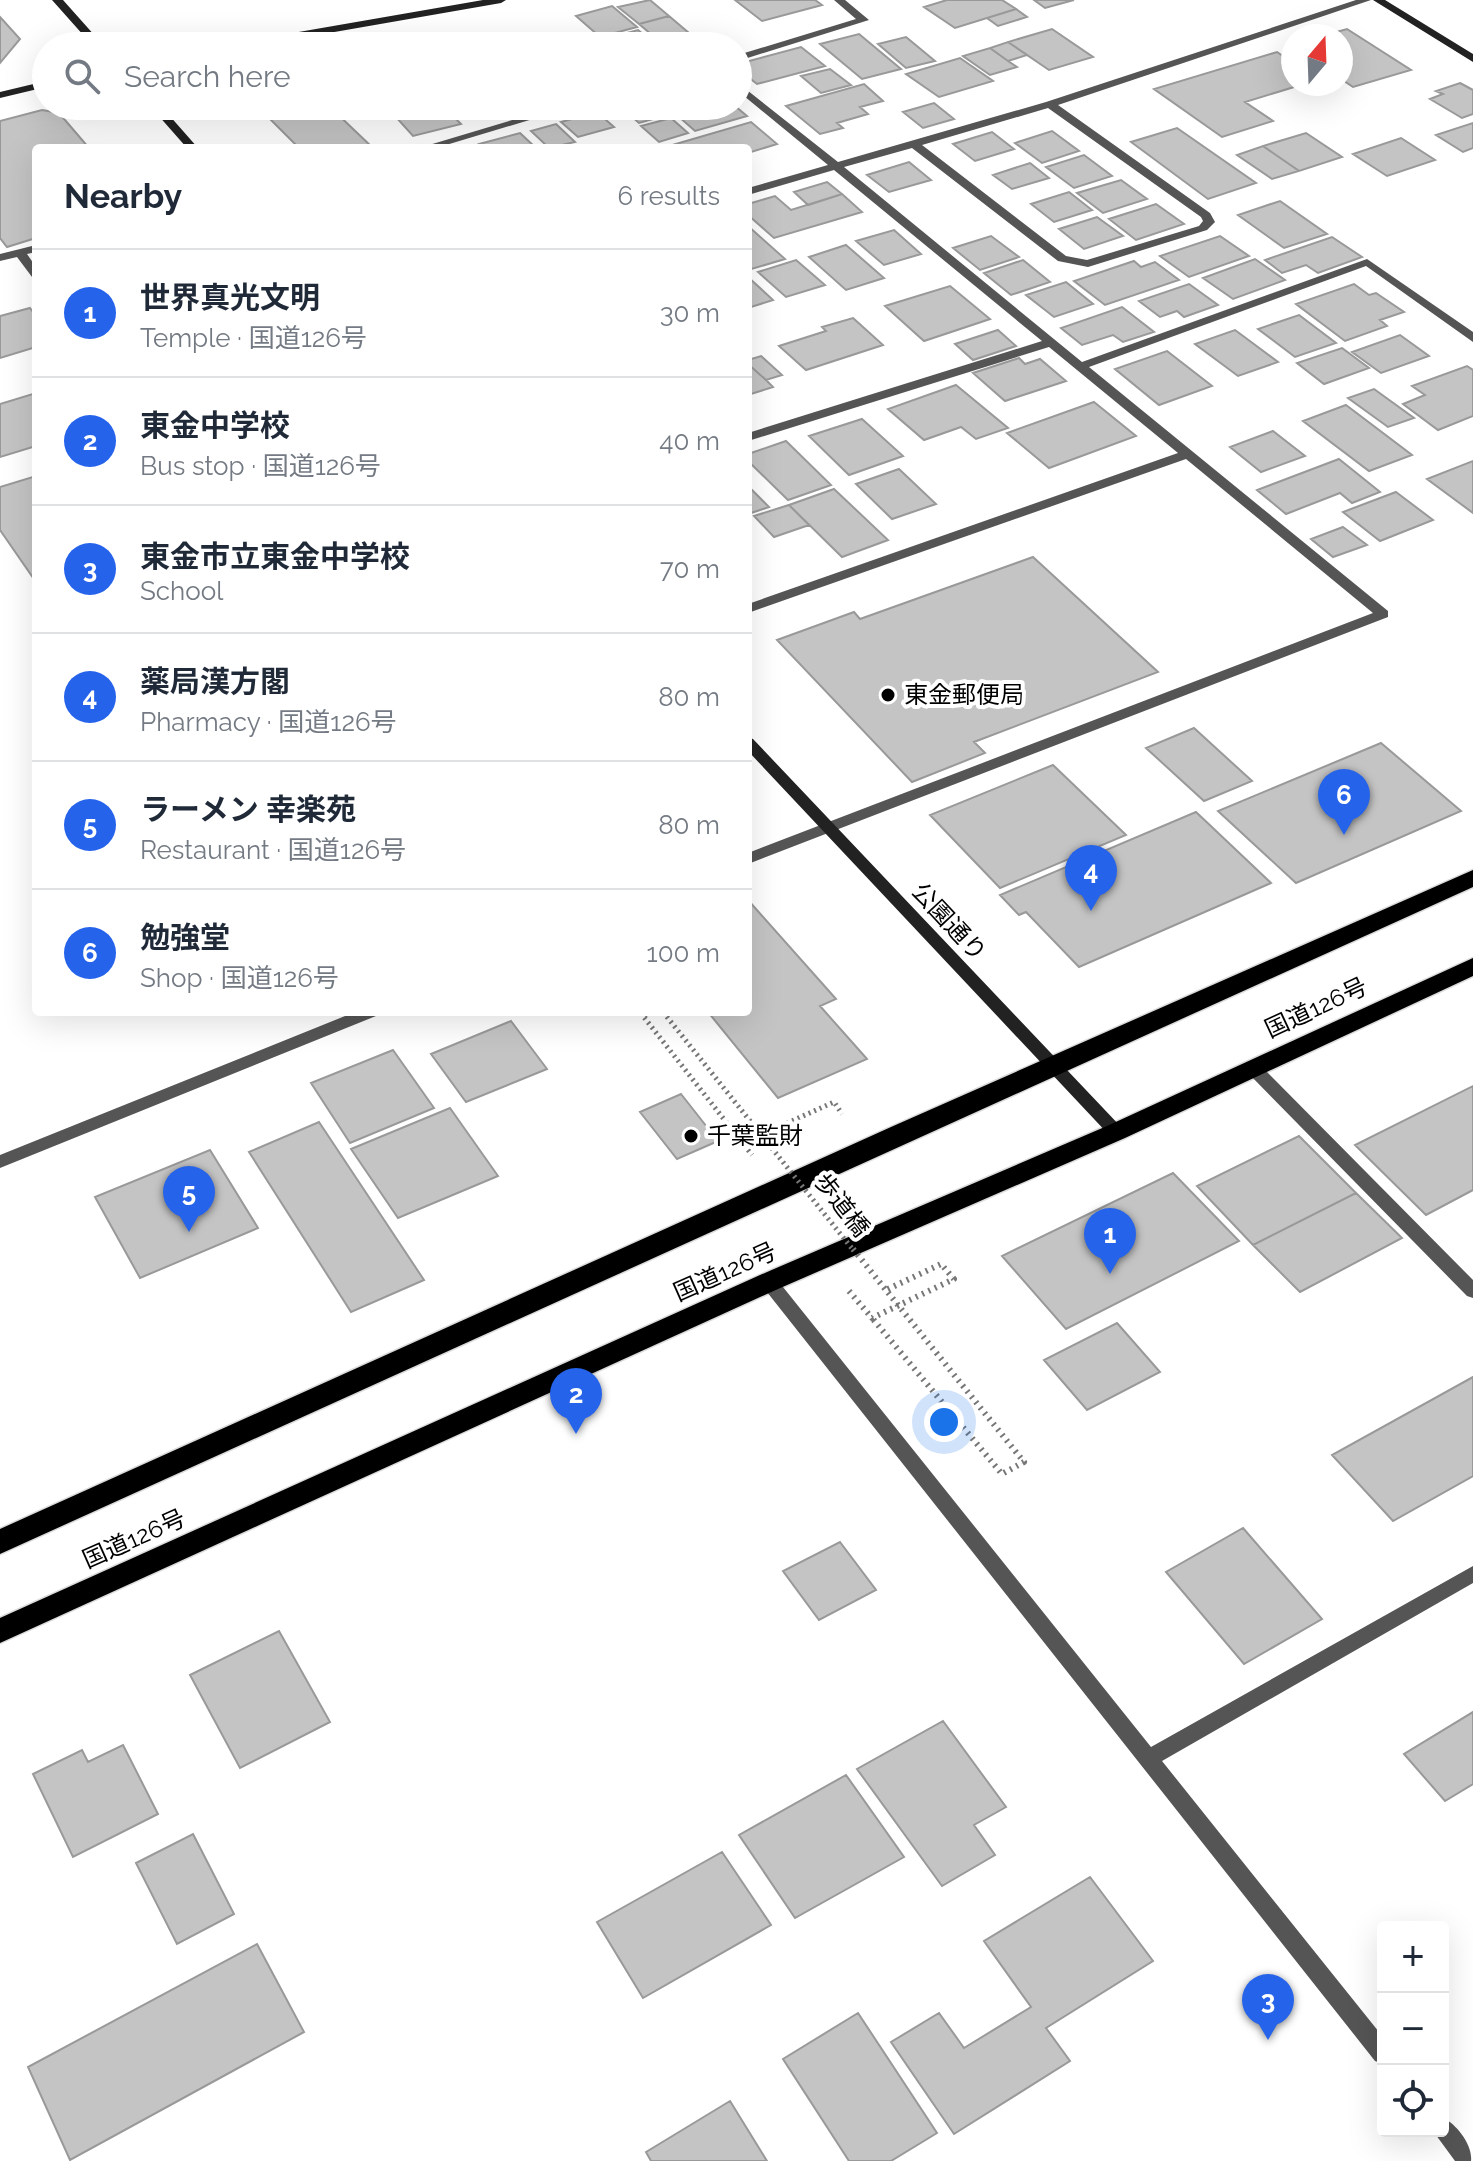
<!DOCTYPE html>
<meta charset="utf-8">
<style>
:root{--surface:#fff;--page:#f2f2f3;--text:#1f2937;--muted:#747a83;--line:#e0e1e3;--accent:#2563eb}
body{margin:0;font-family:Raleway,"Noto Sans JP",sans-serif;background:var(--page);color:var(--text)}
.controls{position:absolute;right:24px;bottom:24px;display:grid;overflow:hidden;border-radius:8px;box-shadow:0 8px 32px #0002}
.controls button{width:72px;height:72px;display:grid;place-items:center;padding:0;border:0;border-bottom:2px solid var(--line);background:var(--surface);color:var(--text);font:40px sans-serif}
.compass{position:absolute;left:1281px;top:24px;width:72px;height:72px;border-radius:50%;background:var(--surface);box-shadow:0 8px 32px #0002;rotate:19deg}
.you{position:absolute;left:944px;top:1422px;width:28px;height:28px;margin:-20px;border:6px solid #fff;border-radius:50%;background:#1a73e8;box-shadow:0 0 0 12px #1a73e833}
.badge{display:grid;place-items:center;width:52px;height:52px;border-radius:50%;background:var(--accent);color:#fff;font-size:26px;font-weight:700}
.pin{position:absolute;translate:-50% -66px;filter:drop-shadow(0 2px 4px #0008)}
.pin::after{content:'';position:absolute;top:42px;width:28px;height:24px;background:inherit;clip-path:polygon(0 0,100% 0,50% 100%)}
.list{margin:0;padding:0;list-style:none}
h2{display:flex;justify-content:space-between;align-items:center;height:104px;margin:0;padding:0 32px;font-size:34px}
h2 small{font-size:26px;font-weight:400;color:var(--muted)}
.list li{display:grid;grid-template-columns:52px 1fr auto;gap:24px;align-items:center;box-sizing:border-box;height:128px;padding:0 32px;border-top:2px solid var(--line)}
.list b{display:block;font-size:30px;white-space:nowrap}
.list p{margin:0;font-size:26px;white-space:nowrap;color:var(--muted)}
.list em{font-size:26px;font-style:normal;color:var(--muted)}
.icon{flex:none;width:44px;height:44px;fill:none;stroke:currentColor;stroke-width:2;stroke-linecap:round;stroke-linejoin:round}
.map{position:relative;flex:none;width:1473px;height:2161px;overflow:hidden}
.search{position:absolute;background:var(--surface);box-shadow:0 8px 32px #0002;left:32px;top:32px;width:720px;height:88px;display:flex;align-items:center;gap:20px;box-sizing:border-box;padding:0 28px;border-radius:44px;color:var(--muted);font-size:30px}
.panel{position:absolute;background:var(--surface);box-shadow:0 8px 32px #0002;left:32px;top:144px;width:720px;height:872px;border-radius:8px}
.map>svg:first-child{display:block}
.building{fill:#c4c4c4;stroke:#999;stroke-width:2}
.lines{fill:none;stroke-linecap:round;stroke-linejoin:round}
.highway-casing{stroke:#dbdbdb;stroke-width:3}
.path-far1{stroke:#777;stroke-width:5;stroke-dasharray:2 4;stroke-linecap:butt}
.path{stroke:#777;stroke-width:6;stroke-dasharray:2 5;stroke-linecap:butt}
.lane{fill:#555;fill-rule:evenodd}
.street{fill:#555;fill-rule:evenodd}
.secondary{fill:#222;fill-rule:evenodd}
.highway{fill:#000;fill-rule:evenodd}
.path-bridge-far1{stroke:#777;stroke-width:5;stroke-dasharray:2 4;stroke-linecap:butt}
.path-bridge{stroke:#777;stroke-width:6;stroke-dasharray:2 5;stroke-linecap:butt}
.poi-dot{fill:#000;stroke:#fff;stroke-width:3}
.labels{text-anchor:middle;stroke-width:8;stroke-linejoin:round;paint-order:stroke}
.poi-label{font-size:24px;fill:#000;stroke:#fff;text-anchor:start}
.street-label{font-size:24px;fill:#000;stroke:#fff}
</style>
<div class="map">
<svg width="1473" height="2161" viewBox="0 0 1473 2161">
<rect width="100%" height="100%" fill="#fff"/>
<!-- building -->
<path class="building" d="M650,0L669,16L639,24L618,7Z
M735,0H815L822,5L762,21Z
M947,0H1002L1016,9L955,28L924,7Z
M1034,0H1074L1045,8Z
M612,6L637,27L600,37L576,16Z
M1016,9L1027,17L998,26L987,18Z
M669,16L689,33L659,41L639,24Z
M0,17L20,39L0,63Z
M1052,29L1093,57L1049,70L1008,42Z
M1347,29L1411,70L1353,87L1341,79V36H1322Z
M638,30L655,44L578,46Z
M859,34L901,69L862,79L820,44Z
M906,37L935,61L906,68L878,44Z
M1008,42L1027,55L1008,61L990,48Z
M801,47L825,66L757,84L738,69V64Z
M990,48L1008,61L1017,67L990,75L963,56Z
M1277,52L1293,63V84H1304L1245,102L1273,121L1222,137L1154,89Z
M960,58L993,81L939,97L906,74Z
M830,69L851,85L821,93L801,76Z
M1460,83L1473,90V114L1462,118L1430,99L1443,94L1436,91Z
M864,84L883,101L860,107L868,114L837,123L843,128L820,134L786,106Z
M934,103L954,119L923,128L903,112Z
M257,106H329L373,148H299Z
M386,106H443L461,124L413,136Z
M630,106H653L664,116L639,123L622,108Z
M661,106H704L671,115Z
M714,106H735L747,116L695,131L678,116Z
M42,110L59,113L89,148H36V238L7,247L0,238V121Z
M597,112L614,127L578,137L561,122Z
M671,118L688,133L659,142L641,126Z
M751,122L777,144L748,153V148L669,146Z
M1473,123V148L1463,152L1436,135Z
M556,124L575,142L549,148L531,131Z
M1177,128L1256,183L1208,199L1131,142Z
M1052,131L1079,151L1042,163L1015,143Z
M992,132L1014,149L975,161L953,144Z
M520,133L536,148H483L479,144Z
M1306,133L1342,157L1299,171L1263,146Z
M1401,138L1435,160L1387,176L1353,154Z
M1263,146L1299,171L1272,179L1237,155Z
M1084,155L1112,176L1074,188L1046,167Z
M909,162L931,180L889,192L867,175Z
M1030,163L1049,178L1012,189L993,175Z
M1121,180L1147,199L1103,213L1077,193Z
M827,182L842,194L808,205L794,192Z
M1069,192L1092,210L1054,222L1031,204Z
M842,194L862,212L774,238L748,215V204L775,196L791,210Z
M1280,201L1327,234L1284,248L1238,215Z
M1156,204L1184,224L1136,240L1109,219Z
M1097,217L1123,236L1084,249L1059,229Z
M748,226L785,259L748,270Z
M894,230L921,254L884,265L856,241Z
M991,236L1019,257L980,270L953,248Z
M1220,236L1249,256L1189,277L1160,256Z
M1332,237L1362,257L1318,273L1306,265L1282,273L1265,260Z
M846,245L884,278L846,290L809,257Z
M1255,259L1285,280L1233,299L1203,278Z
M796,260L825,285L786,297L758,272Z
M1023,260L1050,282L1011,295L984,273Z
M1134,261L1141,267L1155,262L1179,280L1105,305L1074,281Z
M748,277L773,300L748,308Z
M1066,282L1093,304L1054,317L1026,295Z
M1189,284L1218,305L1184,317L1177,311L1160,317L1139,301Z
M1354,284L1369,295L1376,293L1404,312L1380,320L1387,326L1345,341L1296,304Z
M950,286L990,319L924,341L885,306Z
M1122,307L1154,332L1123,342L1113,335L1082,345L1061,328Z
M30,308L36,316V347L0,358V316Z
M1299,315L1336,343L1295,357L1258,329Z
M853,318L883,345L806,370L779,346L826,331L822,327Z
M998,330L1016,346L973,360L955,344Z
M1235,330L1278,362L1238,376L1195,344Z
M1400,335L1429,356L1381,373L1352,352Z
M1342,348L1369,368L1324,384L1297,363Z
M1167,351L1212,386L1159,405L1115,369Z
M761,356L782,375L766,380L748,364V360Z
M1019,358L1025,364L1040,359L1066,381L1005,401L973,373Z
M748,364L766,380L773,387L748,395Z
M1467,366L1473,370V416L1438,430L1403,404L1425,395L1412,386Z
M956,385L1008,428L976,439L961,427L924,440L888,409Z
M1374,389L1414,418L1388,427L1348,398Z
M36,393V446L0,457V404Z
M1094,402L1136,436L1049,468L1007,433Z
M1346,405L1412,455L1369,471L1303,421Z
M862,419L903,456L849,475L809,436Z
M1273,431L1305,456L1261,472L1230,447Z
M786,441L831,485L788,500L748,461V454Z
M1339,459L1380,492L1352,503L1340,493L1286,514L1257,490Z
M1473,461V513L1427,479Z
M899,469L936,504L892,519L856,484Z
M36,476V582L0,530V487Z
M748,486L769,507L748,514Z
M834,489L888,540L842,557L789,505Z
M1396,492L1433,520L1380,541L1343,512Z
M789,505L809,525L774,537L754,516Z
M1343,527L1367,545L1333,557L1311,539Z
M1033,557L1158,672L974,742L985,753L912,782L777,640L854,612L860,619Z
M1194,728L1252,781L1204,801L1146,748Z
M1381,743L1461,811L1296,883L1218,811Z
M1053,765L1126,835L1000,888L930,815Z
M1196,812L1271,883L1079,967L1026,912L1019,915L1000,895Z
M748,900L836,999L820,1006L867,1059L778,1098L708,1012H748Z
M511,1021L547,1069L466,1102L431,1054Z
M393,1050L434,1108L350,1143L311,1083Z
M1473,1086V1190L1426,1215L1355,1145Z
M681,1094L718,1141L677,1159L640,1112Z
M450,1108L498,1176L398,1218L351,1149Z
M319,1122L424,1280L351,1312L249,1152Z
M1299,1136L1356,1193L1253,1245L1197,1186Z
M210,1150L258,1228L140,1278L95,1197Z
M1173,1173L1239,1241L1066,1329L1002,1256Z
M1356,1193L1402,1238L1300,1292L1253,1245Z
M1117,1323L1160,1372L1087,1410L1044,1360Z
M1473,1377V1476L1393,1521L1332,1455Z
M1243,1528L1322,1619L1244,1664L1166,1572Z
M840,1542L876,1590L819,1620L783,1571Z
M279,1631L330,1722L240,1768L190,1675Z
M1473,1712V1784L1445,1801L1404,1754Z
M943,1721L1006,1807L974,1825L995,1855L942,1886L857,1769Z
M123,1745L158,1814L73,1857L33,1774L82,1750L88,1762Z
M846,1775L904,1857L795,1918L739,1835Z
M193,1834L234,1914L177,1944L136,1863Z
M722,1852L771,1925L643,1998L597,1922Z
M1090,1877L1153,1961L1046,2028L1070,2061L954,2134L891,2042L939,2013L964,2048L1031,2007L984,1941Z
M257,1944L304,2032L70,2160L28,2067Z
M858,2013L937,2133L891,2161H849L783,2059Z
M730,2101L767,2161H651L646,2152Z"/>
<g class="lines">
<!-- highway casing -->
<g class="highway-casing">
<path id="highway" d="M1473,870V887L0,1554V1529L891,1127Z
M1473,958V976L1125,1138L778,1289L0,1643V1618L760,1275L1107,1126Z"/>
</g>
<!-- path-far1 -->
<path class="path-far1" d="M652,1012L643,1016L752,1155
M743,1143L834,1102L842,1114"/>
<!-- path -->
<path class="path" d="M849,1291L872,1318L954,1279L941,1264L886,1290"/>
<!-- lane -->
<path class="lane" d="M1253,1062L1259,1064L1473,1280V1298L1467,1296L1247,1072L1245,1068L1247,1064Z
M769,1275L775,1277L1151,1747L1473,1566V1583L1162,1761L1383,2037V2064L1375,2061L763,1287L760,1282L763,1277Z
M1443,2118C1457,2124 1473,2146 1471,2161H1455L1433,2131H1443Z"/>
<!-- street -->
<path class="street" d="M834,0H845L869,20L738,61V55L856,19Z
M1356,0H1371L1058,105L1210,213L1215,222L1207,230L1088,267L1058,261L912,148L844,167L1082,362L1367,259L1473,332V342L1366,266L1089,367L1388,611V617L748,864V853L1373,613L1186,459L748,613V604L1178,453L1049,347L748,441V433L1042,341L834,170L748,195V188L828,165L738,91V83L838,162L1046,102ZM1048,108L1201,217L1203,221L1199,226L1087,260L1066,256L922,145Z
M559,106H576L436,148H419Z
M36,245V252L27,254L36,267V278L32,277L17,257L0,261V254Z
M355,1012H378L376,1016L0,1168V1155Z"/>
<!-- secondary -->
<path class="secondary" d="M52,0H63L104,46H93Z
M483,0H506L501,3L254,46H231L236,43Z
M1373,0H1385L1473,54V62Z
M46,81V87L0,98V92Z
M150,106H161L198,148H187Z
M748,737L753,739L1122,1128L1124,1132L1122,1136H1110L748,751Z"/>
<!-- highway -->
<use href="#highway" class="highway"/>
<!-- path-bridge-far1 -->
<path class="path-bridge-far1" d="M663,1012L854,1251"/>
<!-- path-bridge -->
<path class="path-bridge" d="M853,1249L1024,1462L1002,1474L872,1318"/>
</g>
<!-- markers -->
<g class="poi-dot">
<circle cx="888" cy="695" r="8"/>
<circle cx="691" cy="1136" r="8"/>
</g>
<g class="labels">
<!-- poi labels -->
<g class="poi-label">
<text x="904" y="703">東金郵便局</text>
<text x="707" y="1144">千葉監財</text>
</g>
<!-- street labels -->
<g class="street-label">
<text transform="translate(949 922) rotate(47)" y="8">公園通り</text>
<text transform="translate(1316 1008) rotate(-25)" y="8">国道126号</text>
<text transform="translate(842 1205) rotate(52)" y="8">歩道橋</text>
<text transform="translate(725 1272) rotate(-24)" y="8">国道126号</text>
<text transform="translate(134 1539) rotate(-24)" y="8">国道126号</text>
</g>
</g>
</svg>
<div class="controls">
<button>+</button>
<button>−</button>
<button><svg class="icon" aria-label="locate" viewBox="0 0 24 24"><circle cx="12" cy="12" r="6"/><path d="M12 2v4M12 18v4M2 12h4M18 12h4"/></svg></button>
</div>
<svg class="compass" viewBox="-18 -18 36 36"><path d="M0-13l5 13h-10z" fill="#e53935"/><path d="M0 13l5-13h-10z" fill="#747a83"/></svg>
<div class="you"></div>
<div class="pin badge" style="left:1110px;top:1274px">1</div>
<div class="pin badge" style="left:576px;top:1434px">2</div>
<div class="pin badge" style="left:1268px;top:2040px">3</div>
<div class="pin badge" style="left:1091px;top:911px">4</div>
<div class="pin badge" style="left:189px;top:1232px">5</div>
<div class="pin badge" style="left:1344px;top:835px">6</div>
<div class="search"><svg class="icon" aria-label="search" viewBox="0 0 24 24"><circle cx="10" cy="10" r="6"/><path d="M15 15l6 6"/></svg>Search here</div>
<section class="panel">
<h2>Nearby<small>6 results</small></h2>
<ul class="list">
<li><span class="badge">1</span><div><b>世界真光文明</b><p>Temple · 国道126号</p></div><em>30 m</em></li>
<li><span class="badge">2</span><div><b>東金中学校</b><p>Bus stop · 国道126号</p></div><em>40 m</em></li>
<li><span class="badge">3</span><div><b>東金市立東金中学校</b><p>School</p></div><em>70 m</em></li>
<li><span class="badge">4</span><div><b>薬局漢方閣</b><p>Pharmacy · 国道126号</p></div><em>80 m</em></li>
<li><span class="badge">5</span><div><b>ラーメン 幸楽苑</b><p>Restaurant · 国道126号</p></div><em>80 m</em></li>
<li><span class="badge">6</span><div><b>勉強堂</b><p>Shop · 国道126号</p></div><em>100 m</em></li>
</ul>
</section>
</div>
